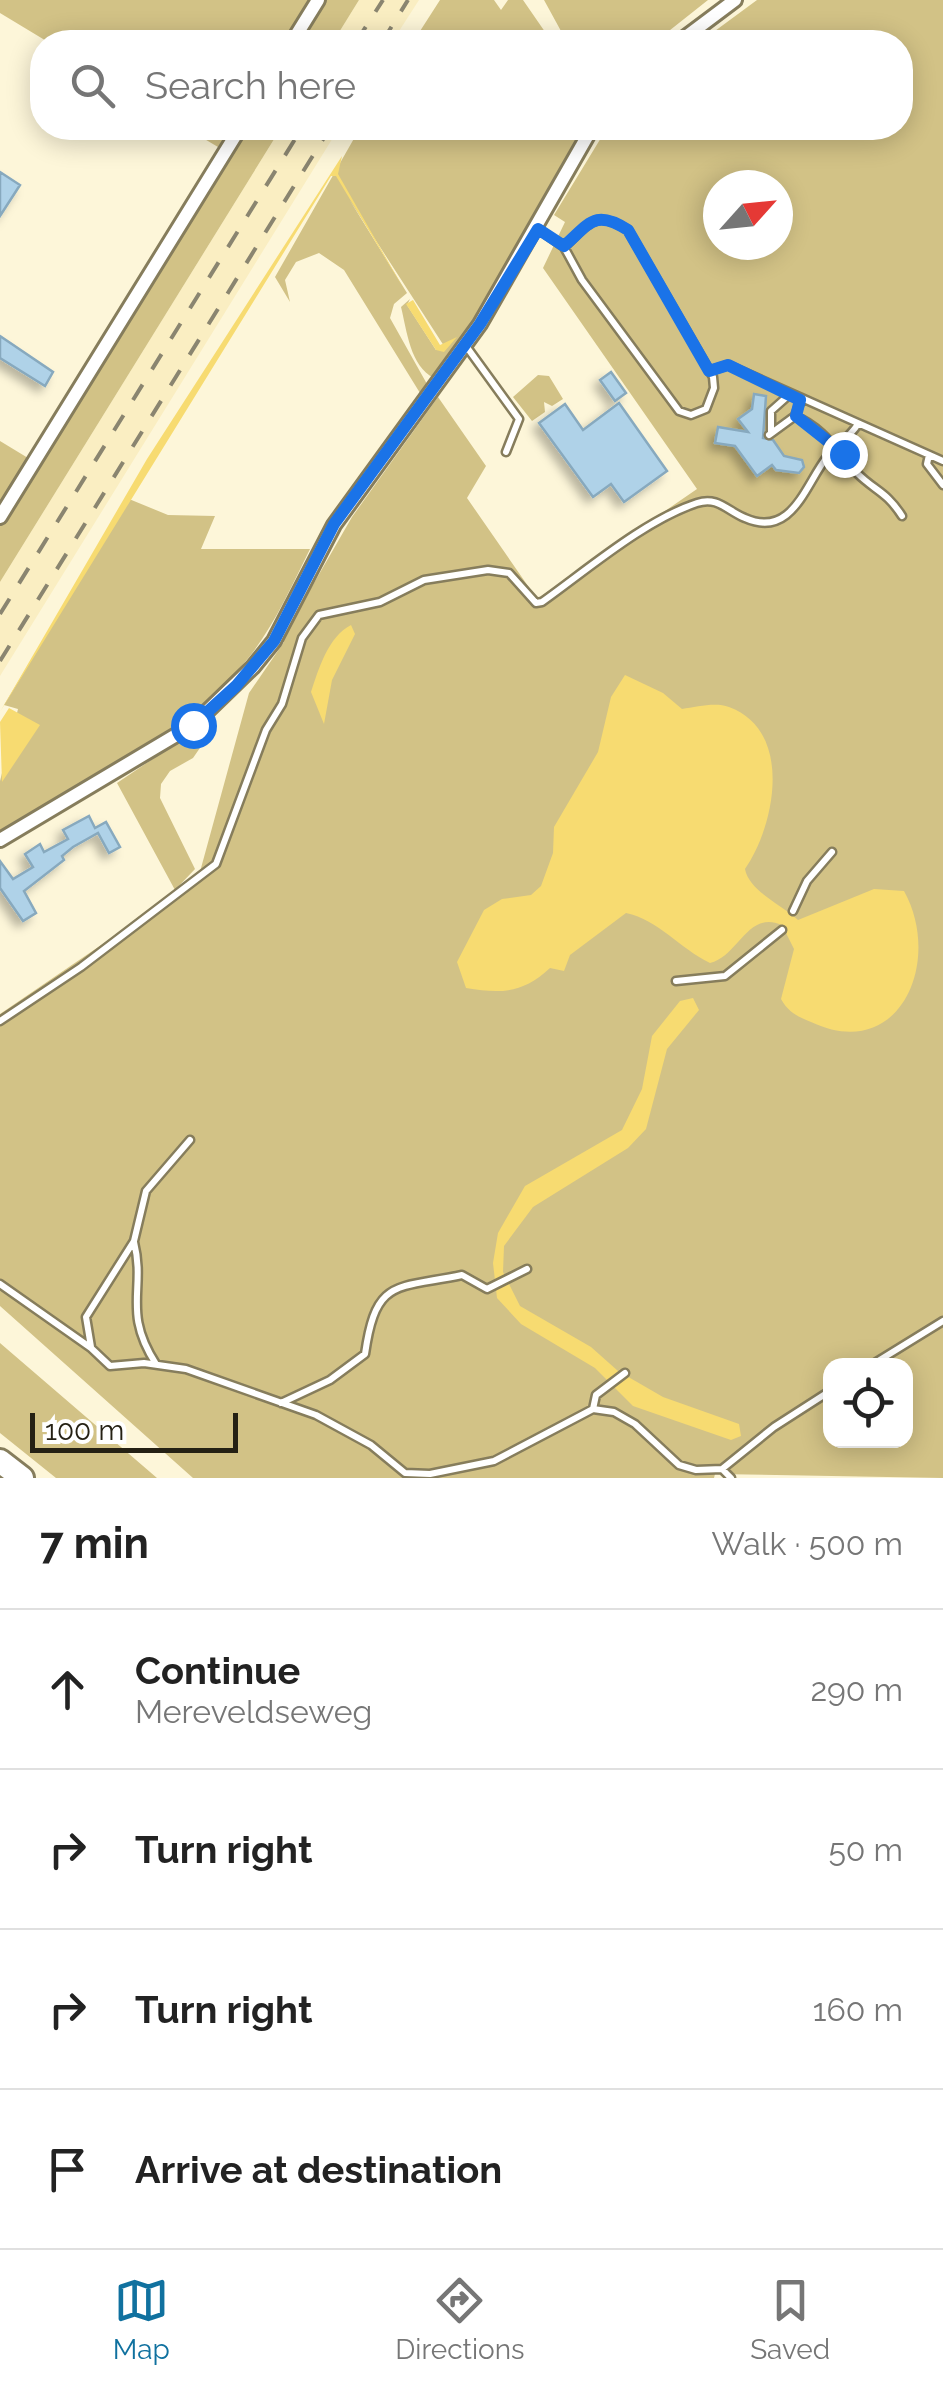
<!DOCTYPE html>
<meta charset="utf-8">
<style>
:root{--surface:#fff;--page:#f2f2f2;--text:#222;--muted:#767676;--line:#e0e0e0;--accent:#10719f}
body{margin:0;font-family:Raleway,sans-serif;background:var(--page);color:var(--text)}
.controls{position:absolute;right:30px;bottom:30px;display:grid;overflow:hidden;border-radius:20px;box-shadow:0 5px 25px #0003}
.controls button{width:90px;height:90px;display:grid;place-items:center;padding:0;border:0;border-bottom:2px solid var(--line);background:var(--surface);color:var(--text);font:50px sans-serif}
.compass{position:absolute;left:703px;top:170px;width:90px;height:90px;border-radius:50%;background:var(--surface);box-shadow:0 5px 25px #0003;rotate:63deg}
.scale{position:absolute;left:30px;bottom:25px;width:208px;box-sizing:border-box;padding-left:10px;border:5px solid #252114;border-top:0;font-size:28px;line-height:35px;white-space:nowrap;color:#252114;-webkit-text-stroke:8px #fff;paint-order:stroke}
.stop{position:absolute;width:30px;height:30px;margin:-22px;border:8px solid #1a73e8;border-radius:50%;background:#fff}
.stop.end{background:#1a73e8;border-color:#fff;box-shadow:0 2px 10px #0008}
.list{margin:0;padding:0;list-style:none}
h2{display:flex;justify-content:space-between;align-items:center;height:130px;margin:0;padding:0 40px;font-size:42px}
h2 small{font-size:32px;font-weight:400;color:var(--muted)}
.list li{display:grid;grid-template-columns:65px 1fr auto;gap:30px;align-items:center;box-sizing:border-box;height:160px;padding:0 40px;border-top:2px solid var(--line)}
.list b{display:block;font-size:38px;white-space:nowrap}
.list p{margin:0;font-size:32px;white-space:nowrap;color:var(--muted)}
.list em{font-size:32px;font-style:normal;color:var(--muted)}
.icon{flex:none;width:55px;height:55px;fill:none;stroke:currentColor;stroke-width:2;stroke-linecap:round;stroke-linejoin:round}
.map{position:relative;flex:none;width:943px;height:1478px;overflow:hidden}
.search{position:absolute;background:var(--surface);box-shadow:0 5px 25px #0003;left:30px;right:30px;top:30px;height:110px;display:flex;align-items:center;gap:25px;box-sizing:border-box;padding:0 35px;border-radius:40px;color:var(--muted);font-size:38px}
.sheet{height:770px;background:var(--surface)}
nav{display:flex;justify-content:space-around;align-items:center;box-sizing:border-box;height:140px;border-top:2px solid var(--line);background:var(--surface);font-size:28px;color:var(--muted)}
nav a{display:grid;justify-items:center;gap:5px}
nav .on{color:var(--accent)}
.map>svg:first-child{display:block}
.built{fill:#faeec2}
.green{fill:#d2c286;fill-rule:evenodd}
.water{fill:#f7db71}
.building{fill:#afd2e8;stroke:#87a9be;stroke-width:2.5;filter:url(#shadow)}
.lines{fill:none;stroke-linecap:round;stroke-linejoin:round}
.lane-casing{stroke:#867d5c;stroke-width:11}
.street-casing{stroke:#867d5c;stroke-width:18}
.highway-casing{stroke:#867d5c;stroke-width:28}
.lane{stroke:#fff;stroke-width:6}
.street{stroke:#fff;stroke-width:12}
.highway{stroke:#fff;stroke-width:22}
.rail{stroke:#8a8570;stroke-width:4;stroke-dasharray:18 18;stroke-linecap:butt}
.route{stroke:#1a73e8;stroke-width:12}
</style>
<div class="map">
<svg width="943" height="1478" viewBox="0 0 943 1478">
<defs>
<filter id="shadow"><feDropShadow dx="-6" dy="6" stdDeviation="5" flood-color="#0004"/></filter>
</defs>
<rect width="100%" height="100%" fill="#fdf6d9"/>
<!-- built -->
<path class="built" d="M359,0H419L392,42H333Z
M281,128H339L0,676V582Z"/>
<!-- green -->
<path class="green" d="M0,0H309L283,42H48L0,13Z
M324,0H359L333,42H297Z
M440,0H494L501,10L508,0H523L552,42H413Z
M544,0H708L655,42H567Z
M757,0H943V1478L715,1474L714,1478H193L0,1306V1014L198,879L249,693L284,642H280L352,517L438,397L486,466L467,498L537,599L697,489L543,268L565,222L554,215L607,128H900V42H700ZM718,185H778V245H718ZM830,1366H906V1440H830Z
M186,128H230L218,147Z
M245,128H281L0,582V525L215,176L244,138Z
M360,128H587L487,308L434,378C410,366 407,331 401,307L410,299L407,305L436,350L446,349L349,199L407,293L394,304L390,318L427,384L420,393L344,270L319,253L296,262L285,280L290,302L275,277Z
M538,375L549,376L563,399L552,406L544,402L545,412L532,421L513,397Z
M0,441L28,458L0,504Z
M129,499L168,515L215,516L201,549H310C292,585 275,624 250,656C188,734 84,781 0,831V781L18,709L4,705Z
M206,723L211,732L193,758L170,771L161,784L160,798L195,869L175,890L117,783Z
M0,1343L157,1478H56L0,1433Z"/>
<!-- water -->
<path class="water" d="M342,156L338,174L405,291L336,176H331L0,712L147,459Z
M413,300L440,345L457,337L444,352L436,350L406,304Z
M351,625L355,634L332,680L324,724L311,692C319,668 328,637 351,625Z
M625,675L663,693L682,709C697,707 715,702 729,707C794,731 775,826 745,869C749,891 782,905 798,920L874,889L904,891C943,961 900,1064 811,1022C797,1016 789,1013 781,999L794,949L782,925C747,910 739,956 710,963C679,948 659,920 626,913L570,955L564,971L550,968C523,993 502,994 466,988L457,962L484,910L502,899L531,895L541,886L553,853L554,827L598,752L611,697Z
M9,708L40,725L2,782L0,722Z
M693,998L699,1010L667,1049L646,1129L628,1148L533,1207L504,1246L503,1272L520,1306L591,1347L618,1371L663,1397L739,1424L741,1436L731,1440L633,1406L595,1368L521,1324L497,1298L493,1263L498,1233L525,1186L622,1130L642,1089L652,1036L680,1001Z"/>
<!-- building -->
<path class="building" d="M0,172L20,185L0,216Z
M0,336L53,372L45,386L0,358Z
M611,372L626,393L615,401L600,380Z
M754,394L766,396L763,438L773,440L784,456L802,460L804,467L799,473L776,470L772,465L757,476L735,446L715,443L718,427L748,432L738,419L752,409Z
M619,403L667,471L624,502L611,484L593,497L539,423L565,404L583,430Z
M89,816L95,828L106,822L120,847L109,853L98,833L73,847L62,856L64,860L24,891L36,913L23,921L0,888V861L13,879L33,867L25,854L40,844L44,852L68,839L63,830Z"/>
<g class="lines">
<!-- lane casing -->
<g class="lane-casing">
<path id="lane" d="M538,229L564,247L582,280L679,411L691,415L706,409L714,388L713,377L628,230C595,209 590,223 564,247
M466,346L519,419L506,452
M709,371L728,365L943,461
M795,416C823,427 838,453 857,473C875,491 886,491 902,516
M771,433V411L789,395
M769,435L795,416L801,400
M929,455L927,464L943,485
M793,911L807,881L832,852
M676,981L725,976L782,930
M0,1021L81,967L216,864L266,730L282,704L302,638L319,615L380,602L424,580L488,570L509,573L536,603L542,602C587,570 645,520 697,503C718,496 727,511 745,518C792,539 805,485 827,457C837,445 849,438 858,424
M134,1242C146,1290 122,1311 156,1364
M0,1284L91,1348L110,1366L144,1363L186,1369L316,1415L371,1445L405,1473L430,1474L494,1461L593,1409L614,1412L635,1424L679,1465L696,1470L722,1469L774,1427L830,1391
M91,1347L86,1317L134,1241L146,1191L190,1140
M870,1366L943,1321
M281,1403L330,1380L365,1354C376,1278 395,1289 462,1275L487,1289L527,1269
M593,1409L596,1395L625,1373
M722,1469L731,1478"/>
</g>
<!-- street casing -->
<g class="street-casing">
<path id="street" d="M292,42L318,0
M679,42L735,0
M0,517L240,128
M0,840L193,725L253,667L274,641L334,525L480,324L592,128"/>
</g>
<!-- highway casing -->
<g class="highway-casing">
<path id="highway" d="M0,1461L22,1478"/>
</g>
<!-- lane -->
<use href="#lane" class="lane"/>
<!-- street -->
<use href="#street" class="street"/>
<!-- highway -->
<use href="#highway" class="highway"/>
<!-- rail -->
<path class="rail" d="M356,42L383,0
M382,42L408,0
M0,614L302,128
M0,661L330,128"/>
</g>
<g class="lines">
<!-- route -->
<path class="route" d="M193,725L236,686L274,641L334,524L480,324L538,229L564,246C590,223 595,209 628,230L709,371L728,365L800,400L796,416L844,454"/>
</g>
</svg>
<div class="controls">
<button><svg class="icon" aria-label="locate" viewBox="0 0 24 24"><circle cx="12" cy="12" r="6"/><path d="M12 2v4M12 18v4M2 12h4M18 12h4"/></svg></button>
</div>
<svg class="compass" viewBox="-18 -18 36 36"><path d="M0-13l5 13h-10z" fill="#e53935"/><path d="M0 13l5-13h-10z" fill="#767676"/></svg>
<div class="scale">100 m</div>
<div class="stop" style="left:193px;top:725px"></div>
<div class="stop end" style="left:844px;top:454px"></div>
<div class="search"><svg class="icon" aria-label="search" viewBox="0 0 24 24"><circle cx="10" cy="10" r="6"/><path d="M15 15l6 6"/></svg>Search here</div>
</div>
<section class="sheet">
<h2>7 min<small>Walk · 500 m</small></h2>
<ul class="list">
<li><svg class="icon" aria-label="ahead" viewBox="0 0 24 24"><path d="M12 20V5M6 11l6-6 6 6"/></svg><div><b>Continue</b><p>Mereveldseweg</p></div><em>290 m</em></li>
<li><svg class="icon" aria-label="right" viewBox="0 0 24 24"><path d="M7 20v-9h11M14 6l5 5-5 5"/></svg><div><b>Turn right</b></div><em>50 m</em></li>
<li><svg class="icon" aria-label="right" viewBox="0 0 24 24"><path d="M7 20v-9h11M14 6l5 5-5 5"/></svg><div><b>Turn right</b></div><em>160 m</em></li>
<li><svg class="icon" aria-label="arrive" viewBox="0 0 24 24"><path d="M6 21V4h12l-3 4 3 4H6"/></svg><div><b>Arrive at destination</b></div></li>
</ul>
</section>
<nav>
<a class="on"><svg class="icon" aria-label="map" viewBox="0 0 24 24"><path d="M3 6l6-2 6 2 6-2v14l-6 2-6-2-6 2zM9 4v14M15 6v14"/></svg>Map</a>
<a><svg class="icon" aria-label="directions" viewBox="0 0 24 24"><path d="M12 3l9 9-9 9-9-9zM9 14v-3h6M13 9l2 2-2 2"/></svg>Directions</a>
<a><svg class="icon" aria-label="saved" viewBox="0 0 24 24"><path d="M7 4h10v16l-5-4-5 4z"/></svg>Saved</a>
</nav>
